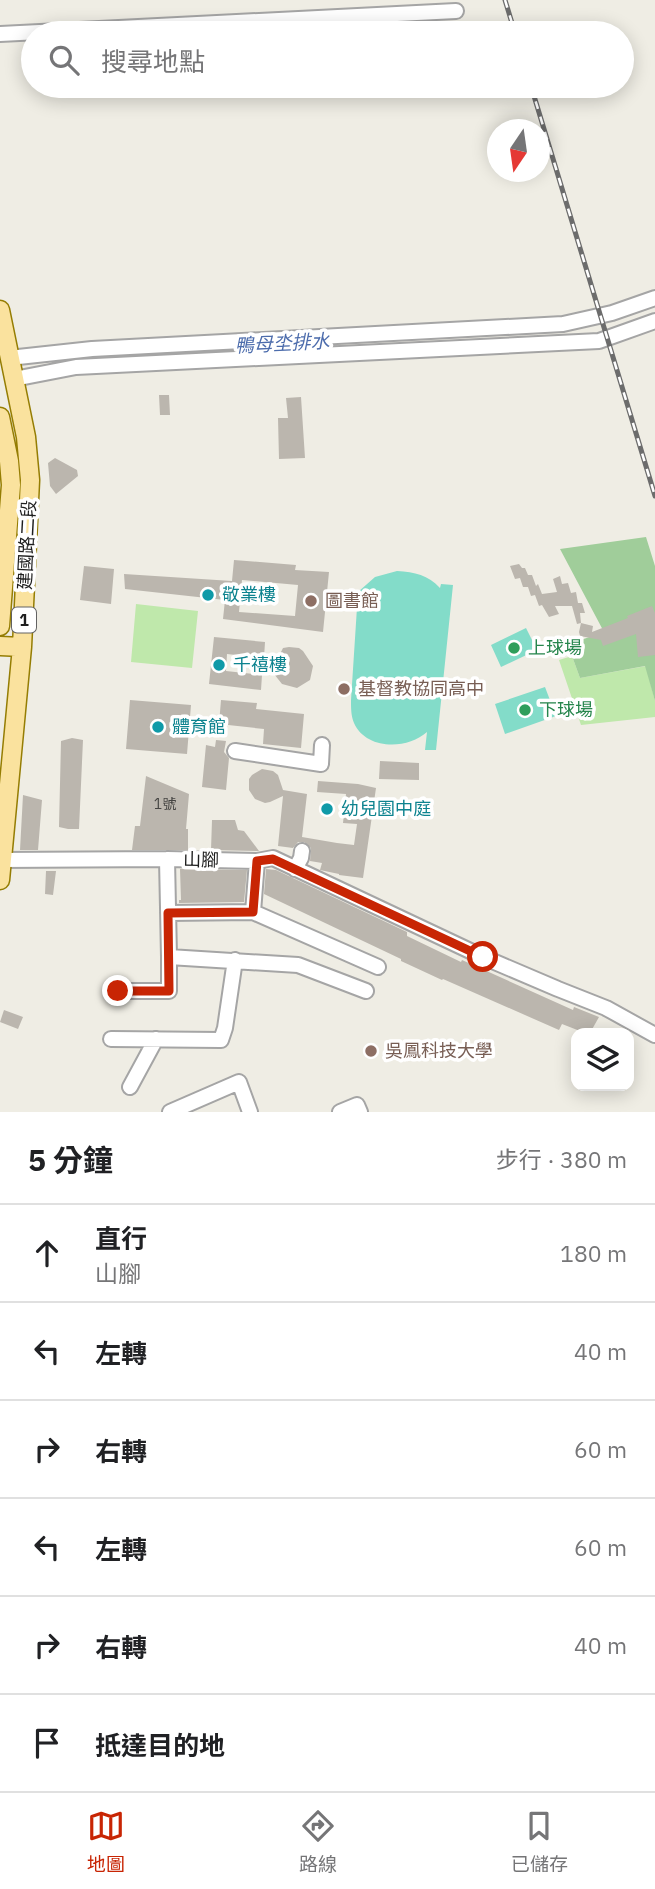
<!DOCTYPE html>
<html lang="zh-TW">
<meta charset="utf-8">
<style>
:root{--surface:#fff;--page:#f2f2f2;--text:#202124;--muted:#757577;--line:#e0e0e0;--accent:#c82504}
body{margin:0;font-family:"IBM Plex Sans","Noto Sans TC",sans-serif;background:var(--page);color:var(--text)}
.controls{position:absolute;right:21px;bottom:21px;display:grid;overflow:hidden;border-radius:14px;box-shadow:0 4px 18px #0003}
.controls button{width:63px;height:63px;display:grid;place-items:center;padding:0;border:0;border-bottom:2px solid var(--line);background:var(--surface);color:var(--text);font:35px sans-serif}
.compass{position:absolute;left:487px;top:119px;width:63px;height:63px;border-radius:50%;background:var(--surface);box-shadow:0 4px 18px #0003;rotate:193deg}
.stop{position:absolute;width:21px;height:21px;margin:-16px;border:5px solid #c82504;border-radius:50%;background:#fff}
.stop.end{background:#c82504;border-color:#fff;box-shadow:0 2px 7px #0008}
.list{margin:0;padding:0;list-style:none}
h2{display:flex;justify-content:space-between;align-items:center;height:91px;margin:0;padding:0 28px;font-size:30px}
h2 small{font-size:23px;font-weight:400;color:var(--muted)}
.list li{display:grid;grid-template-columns:46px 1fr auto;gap:21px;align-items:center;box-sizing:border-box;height:98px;padding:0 28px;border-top:2px solid var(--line)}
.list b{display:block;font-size:26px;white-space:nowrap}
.list p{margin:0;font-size:23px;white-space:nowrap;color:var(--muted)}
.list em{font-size:23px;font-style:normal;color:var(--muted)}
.icon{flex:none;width:38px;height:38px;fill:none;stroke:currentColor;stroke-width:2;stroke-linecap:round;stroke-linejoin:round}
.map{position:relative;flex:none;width:655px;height:1112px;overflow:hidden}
.search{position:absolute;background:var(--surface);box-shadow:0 4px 18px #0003;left:21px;right:21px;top:21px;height:77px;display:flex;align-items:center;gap:18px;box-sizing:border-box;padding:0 24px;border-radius:38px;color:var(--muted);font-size:26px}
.sheet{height:679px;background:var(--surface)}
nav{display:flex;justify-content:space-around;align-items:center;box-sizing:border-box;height:98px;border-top:2px solid var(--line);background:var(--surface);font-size:19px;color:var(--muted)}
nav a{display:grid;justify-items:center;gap:4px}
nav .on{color:var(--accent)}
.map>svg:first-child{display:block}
.grass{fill:#bfe8ab}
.forest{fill:#a0cd9a}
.pitch{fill:#83dcc9}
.building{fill:#bbb6ae;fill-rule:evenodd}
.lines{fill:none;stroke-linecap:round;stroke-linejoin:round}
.minor-casing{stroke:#a5a5a5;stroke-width:18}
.major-casing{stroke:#957d03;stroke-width:21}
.minor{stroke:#fff;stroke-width:14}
.major{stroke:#fae29e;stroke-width:18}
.rail-casing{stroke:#6c6c6c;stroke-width:5}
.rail{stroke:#fff;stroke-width:2.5;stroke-dasharray:8;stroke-linecap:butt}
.route{stroke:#c82504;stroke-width:9}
.culture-dot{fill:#0f9aa8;stroke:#fff;stroke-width:2.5}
.education-dot{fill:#8d6e63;stroke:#fff;stroke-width:2.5}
.leisure-dot{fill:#2e9e5b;stroke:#fff;stroke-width:2.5}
.labels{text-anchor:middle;stroke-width:7;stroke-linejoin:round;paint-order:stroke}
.number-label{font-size:14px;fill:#454442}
.shield{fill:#fff;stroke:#626262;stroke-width:2}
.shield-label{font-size:16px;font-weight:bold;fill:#1e1e1e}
.street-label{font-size:18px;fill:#1e1e1e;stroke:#fff}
.culture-label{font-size:18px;fill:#0d838f;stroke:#fff;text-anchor:start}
.education-label{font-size:18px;fill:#785e54;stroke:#fff;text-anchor:start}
.leisure-label{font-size:18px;fill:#27864d;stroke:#fff;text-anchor:start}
.water-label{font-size:19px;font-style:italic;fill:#4c6cac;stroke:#fff}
</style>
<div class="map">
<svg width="655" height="1112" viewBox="0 0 655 1112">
<rect width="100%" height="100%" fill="#efede4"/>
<!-- grass -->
<path class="grass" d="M136,604L198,611L192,668L131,662Z
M572,656L580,678L646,666L655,701V717L581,725L559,660Z"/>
<!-- forest -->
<path class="forest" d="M646,537L655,566V701L645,666L580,678L572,656L575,642L604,632L560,549Z"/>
<!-- pitch -->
<path class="pitch" d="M397,571C415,572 428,575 440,588L441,584L453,585L436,750H425L427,732C407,750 366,750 354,723C351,716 351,708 351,700L358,592L375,577Z
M526,628L537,650L501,667L491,645Z
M545,687L556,716L505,734L495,704Z"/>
<!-- building -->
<path class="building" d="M159,395H169L170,415H160Z
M301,397L305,458L279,459L278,418H288L286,398Z
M55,458L77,470L78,476L56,494L50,486L48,463Z
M234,560L296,565L295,570L329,572L323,632L223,619L225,600L125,589L124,574L232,581ZM242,580L298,585L295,616L239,612Z
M519,564L522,568H525L528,575H532L536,586L538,584L542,594L557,592L553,579L560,576L562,584L568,583L571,593L576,592L578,603H582L585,613H580L581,623L593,626L592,632L628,618L627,616L652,606L655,613V655L638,657L636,634L603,646L601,640L580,636L579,632L581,623L577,624L572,606H555L559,614L549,617L542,605L539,606L535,595L531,596L528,587H523L520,578L515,579L510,566Z
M84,566L114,569L111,604L80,600Z
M214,637L265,642L264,658L227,654L226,671L262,675L261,690L209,684Z
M289,647L299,648L303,651L313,666L310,680L297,688L282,684L274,674L281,652L283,648Z
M130,700L191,705L187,754L126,749Z
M221,700L257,703L256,709L304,714L301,748L263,744L264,729L219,724Z
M72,738L83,740L79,829H68L59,827L61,741Z
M216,740L226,741L224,752L229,758L226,790L202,787L206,745L215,747Z
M380,761L419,763V780L379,779Z
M262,769L273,771L278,775L283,790L307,794L302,837L337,843L354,845L357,824L343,823L346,794L317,792L318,781L358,784L376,788L363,878L339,875V874L320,870L322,863L310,861L311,848L304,842H298L293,848L278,846L283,796L270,802L265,803L255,799L249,790V779L252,775Z
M146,776L189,794L186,829H188V850H132L135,826H140Z
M23,795L42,800L38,850H20Z
M212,820H235L238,830L244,831L259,851L211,850Z
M180,869L247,870L244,902L179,903V900H181Z
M266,869L276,870L407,932V936L461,962L462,960L573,1010L574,1007L599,1017L590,1033H585L562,1024L559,1030L443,979L442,980L401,961V959L264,894Z
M46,871H56L53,895L45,894Z
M4,1010L23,1017L18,1029L0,1022Z"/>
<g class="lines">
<!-- minor casing -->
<g class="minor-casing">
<path id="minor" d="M0,34L456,11
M9,358L92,349L563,324L612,313L655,298
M14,379L76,367L599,341L655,321
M235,751L321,764L322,745
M167,859L169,957L298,965L366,991
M0,860L167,859L257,861L273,858L483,957L558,989L606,1008L655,1035
M295,869L301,858L302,851
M253,912L257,861
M168,913L253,912L378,967
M118,991H169V957
M111,1039L221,1040L225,1028L235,960
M130,1087L156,1039
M170,1112L239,1082L250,1112
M340,1112L357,1105L360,1112"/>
</g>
<!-- major casing -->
<g class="major-casing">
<path id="major" d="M0,310L26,437L30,480L22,647L0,880
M0,417L9,461L11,485L0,626
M0,646L22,647"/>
</g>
<!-- minor -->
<use href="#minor" class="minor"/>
<!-- major -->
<use href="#major" class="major"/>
<!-- rail casing -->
<g class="rail-casing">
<path id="rail" d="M505,0L515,33
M531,86L655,496"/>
</g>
<!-- rail -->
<use href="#rail" class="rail"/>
</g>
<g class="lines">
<!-- route -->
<path class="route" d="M118,991H169L168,913L253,912L257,861L273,859L483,957"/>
</g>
<!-- markers -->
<g class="culture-dot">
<circle cx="208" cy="595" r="7"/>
<circle cx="219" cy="665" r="7"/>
<circle cx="158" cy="727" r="7"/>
<circle cx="327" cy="809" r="7"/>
</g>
<g class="education-dot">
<circle cx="311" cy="601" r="7"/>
<circle cx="344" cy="689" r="7"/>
<circle cx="371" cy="1051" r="7"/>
</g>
<g class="leisure-dot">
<circle cx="514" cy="648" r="7"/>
<circle cx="525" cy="710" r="7"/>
</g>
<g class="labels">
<!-- number labels -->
<g class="number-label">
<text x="165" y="809">1號</text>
</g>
<!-- shield labels -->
<rect class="shield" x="12" y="607.5" width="24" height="25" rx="5"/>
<g class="shield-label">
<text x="24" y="626">1</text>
</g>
<!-- street labels -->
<g class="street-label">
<text transform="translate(27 545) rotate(-87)" y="6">建國路二段</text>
<text transform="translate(201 860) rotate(1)" y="6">山腳</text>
</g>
<!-- culture labels -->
<g class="culture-label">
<text x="222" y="601">敬業樓</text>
<text x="233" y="671">千禧樓</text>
<text x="172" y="733">體育館</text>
<text x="341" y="815">幼兒園中庭</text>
</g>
<!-- education labels -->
<g class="education-label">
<text x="325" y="607">圖書館</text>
<text x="358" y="695">基督教協同高中</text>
<text x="385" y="1057">吳鳳科技大學</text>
</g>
<!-- leisure labels -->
<g class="leisure-label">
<text x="528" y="654">上球場</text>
<text x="539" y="716">下球場</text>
</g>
<!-- water labels -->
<g class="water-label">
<text transform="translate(282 343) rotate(-3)" y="7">鴨母坔排水</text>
</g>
</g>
</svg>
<div class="controls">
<button><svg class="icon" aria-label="layers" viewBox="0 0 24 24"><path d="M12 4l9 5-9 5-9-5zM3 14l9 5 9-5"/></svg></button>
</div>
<svg class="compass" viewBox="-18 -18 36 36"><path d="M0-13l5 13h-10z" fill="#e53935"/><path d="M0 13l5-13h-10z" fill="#757577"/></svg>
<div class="stop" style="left:483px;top:957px"></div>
<div class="stop end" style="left:118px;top:991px"></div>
<div class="search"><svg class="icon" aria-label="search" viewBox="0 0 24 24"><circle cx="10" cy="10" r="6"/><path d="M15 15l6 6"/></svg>搜尋地點</div>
</div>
<section class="sheet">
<h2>5 分鐘<small>步行 · 380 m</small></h2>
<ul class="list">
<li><svg class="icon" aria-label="ahead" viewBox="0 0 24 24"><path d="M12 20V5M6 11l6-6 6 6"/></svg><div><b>直行</b><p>山腳</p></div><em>180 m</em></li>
<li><svg class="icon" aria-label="left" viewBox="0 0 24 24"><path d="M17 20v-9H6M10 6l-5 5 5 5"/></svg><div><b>左轉</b></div><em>40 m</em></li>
<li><svg class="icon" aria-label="right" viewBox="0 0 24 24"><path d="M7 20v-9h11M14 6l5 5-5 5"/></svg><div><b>右轉</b></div><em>60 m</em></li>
<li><svg class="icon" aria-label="left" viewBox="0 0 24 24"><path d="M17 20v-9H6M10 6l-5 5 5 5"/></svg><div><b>左轉</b></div><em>60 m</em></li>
<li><svg class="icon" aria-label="right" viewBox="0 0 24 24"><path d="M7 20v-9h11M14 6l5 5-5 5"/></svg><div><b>右轉</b></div><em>40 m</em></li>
<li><svg class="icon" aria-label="arrive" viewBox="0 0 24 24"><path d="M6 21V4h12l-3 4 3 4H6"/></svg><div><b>抵達目的地</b></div></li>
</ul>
</section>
<nav>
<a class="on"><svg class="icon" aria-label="map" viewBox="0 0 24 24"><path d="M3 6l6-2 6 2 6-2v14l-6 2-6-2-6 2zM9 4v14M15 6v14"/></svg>地圖</a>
<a><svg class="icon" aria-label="directions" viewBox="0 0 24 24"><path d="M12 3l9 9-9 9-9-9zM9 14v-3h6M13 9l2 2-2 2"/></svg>路線</a>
<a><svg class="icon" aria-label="saved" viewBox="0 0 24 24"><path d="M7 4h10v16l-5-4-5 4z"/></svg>已儲存</a>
</nav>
